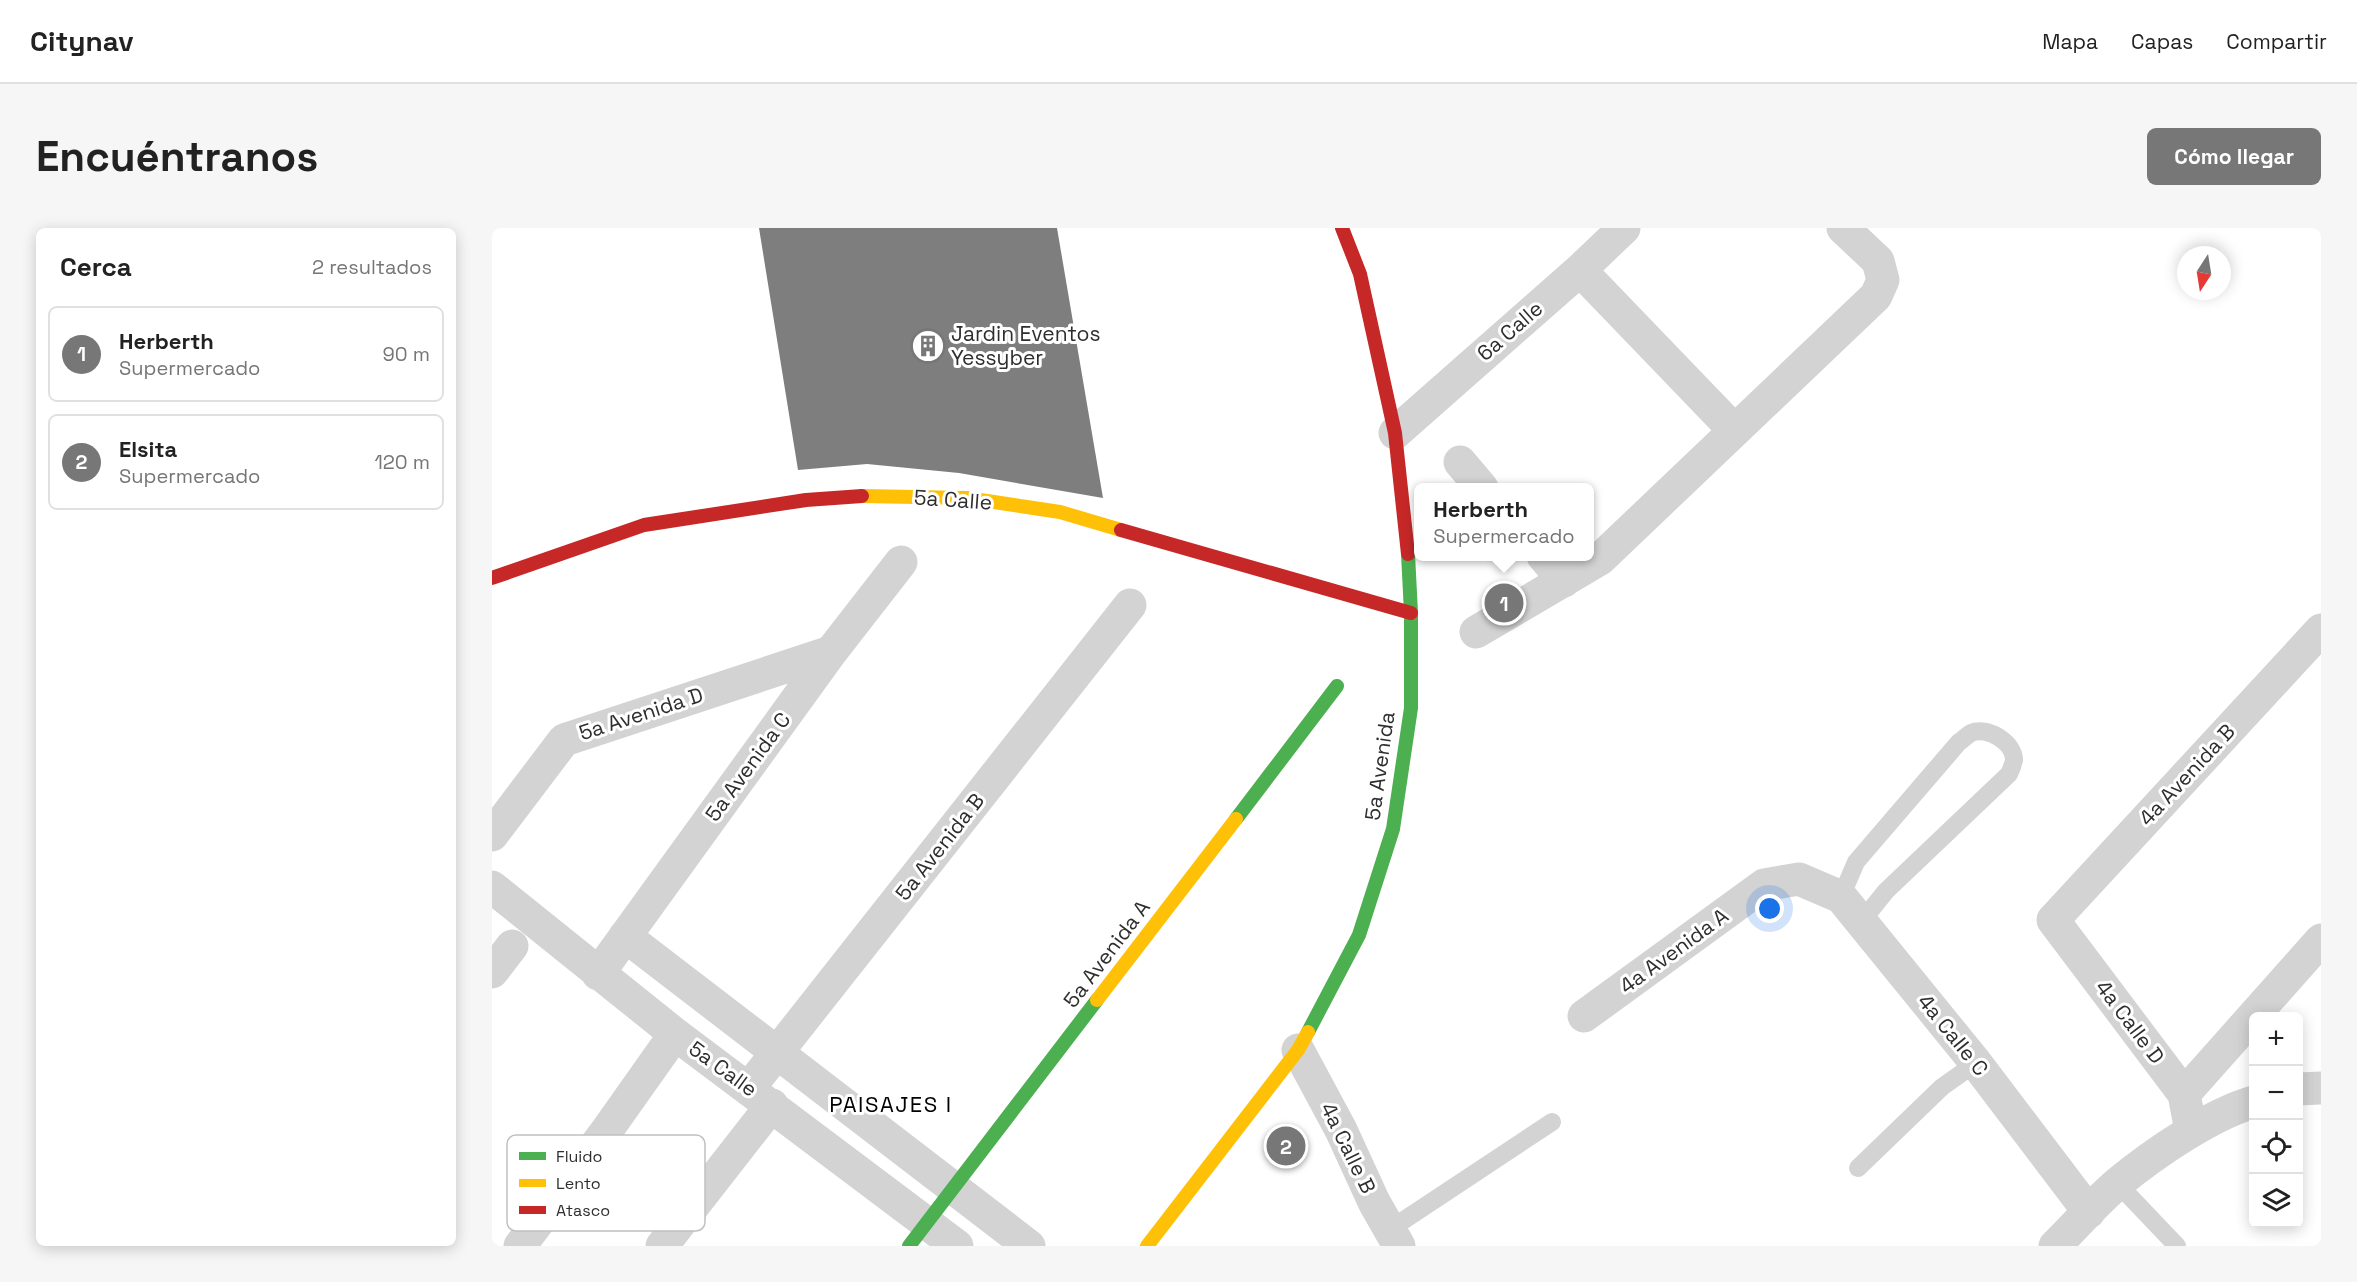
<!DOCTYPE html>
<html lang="es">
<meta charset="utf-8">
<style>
:root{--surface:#fff;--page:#f6f6f6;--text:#222;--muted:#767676;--line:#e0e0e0;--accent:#777}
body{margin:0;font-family:"Space Grotesk",sans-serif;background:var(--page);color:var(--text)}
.controls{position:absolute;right:18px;bottom:18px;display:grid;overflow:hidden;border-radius:9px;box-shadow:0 3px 15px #0003}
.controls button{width:54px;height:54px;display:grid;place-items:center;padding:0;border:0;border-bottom:2px solid var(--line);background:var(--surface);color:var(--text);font:30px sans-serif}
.compass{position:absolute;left:1685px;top:18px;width:54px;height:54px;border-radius:50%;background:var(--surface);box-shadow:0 3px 15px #0003;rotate:192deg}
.you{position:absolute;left:1278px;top:681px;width:21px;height:21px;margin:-15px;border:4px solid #fff;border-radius:50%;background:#1a73e8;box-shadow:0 0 0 9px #1a73e833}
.badge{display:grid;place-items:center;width:39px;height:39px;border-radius:50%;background:var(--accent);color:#fff;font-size:20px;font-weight:700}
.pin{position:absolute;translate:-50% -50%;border:3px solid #fff;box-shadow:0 2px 6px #0006}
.popup{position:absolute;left:922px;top:255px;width:180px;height:78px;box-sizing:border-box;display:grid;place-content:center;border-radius:9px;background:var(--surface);filter:drop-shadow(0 2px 4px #0005);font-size:20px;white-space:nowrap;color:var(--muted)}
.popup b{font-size:22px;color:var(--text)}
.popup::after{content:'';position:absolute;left:50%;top:100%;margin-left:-12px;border:12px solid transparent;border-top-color:var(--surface)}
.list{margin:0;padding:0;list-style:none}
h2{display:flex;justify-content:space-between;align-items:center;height:78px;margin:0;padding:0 24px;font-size:26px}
h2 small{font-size:20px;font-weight:400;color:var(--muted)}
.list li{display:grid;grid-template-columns:39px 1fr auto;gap:18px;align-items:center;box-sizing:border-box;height:96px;margin:0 12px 12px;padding:0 12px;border:2px solid var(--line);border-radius:9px}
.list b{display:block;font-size:22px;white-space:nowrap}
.list p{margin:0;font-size:20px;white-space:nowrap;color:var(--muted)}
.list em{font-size:20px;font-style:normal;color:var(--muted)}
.icon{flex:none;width:33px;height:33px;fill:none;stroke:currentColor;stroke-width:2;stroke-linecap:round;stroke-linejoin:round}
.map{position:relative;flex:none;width:1829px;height:1018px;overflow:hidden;border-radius:9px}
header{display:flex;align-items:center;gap:36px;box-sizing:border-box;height:84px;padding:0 30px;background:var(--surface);border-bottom:2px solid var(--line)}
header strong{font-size:28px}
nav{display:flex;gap:33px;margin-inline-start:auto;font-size:21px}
.intro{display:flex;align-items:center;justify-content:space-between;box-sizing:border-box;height:144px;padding:0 36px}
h1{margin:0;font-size:42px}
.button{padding:15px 27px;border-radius:9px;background:var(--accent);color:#fff;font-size:21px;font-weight:700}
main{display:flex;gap:36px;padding:0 36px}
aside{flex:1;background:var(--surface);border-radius:9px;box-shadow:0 3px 15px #0003}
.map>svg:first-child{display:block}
.building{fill:#7e7e7e}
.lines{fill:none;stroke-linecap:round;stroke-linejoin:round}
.lane{stroke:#d3d3d3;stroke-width:18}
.street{stroke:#d3d3d3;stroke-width:33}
.fast{stroke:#4caf50;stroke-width:14}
.slow{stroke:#ffc107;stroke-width:14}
.jam{stroke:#c62828;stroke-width:14}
.labels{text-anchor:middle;stroke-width:6;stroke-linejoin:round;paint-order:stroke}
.street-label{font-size:21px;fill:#2e2e2e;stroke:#fff}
.poi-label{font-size:21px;fill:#2e2e2e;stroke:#fff;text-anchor:start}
.neighbourhood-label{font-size:22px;letter-spacing:1.5px;fill:#000;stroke:#fff}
.key{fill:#fff;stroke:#c0c0c0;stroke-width:1.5}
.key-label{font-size:16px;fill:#2e2e2e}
</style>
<header>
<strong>Citynav</strong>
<nav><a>Mapa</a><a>Capas</a><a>Compartir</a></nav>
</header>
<div class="intro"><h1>Encuéntranos</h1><a class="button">Cómo llegar</a></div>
<main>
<aside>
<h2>Cerca<small>2 resultados</small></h2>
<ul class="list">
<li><span class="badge">1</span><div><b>Herberth</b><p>Supermercado</p></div><em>90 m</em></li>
<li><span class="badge">2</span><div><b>Elsita</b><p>Supermercado</p></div><em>120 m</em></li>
</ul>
</aside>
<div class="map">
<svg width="1829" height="1018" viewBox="0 0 1829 1018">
<rect width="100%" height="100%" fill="#fff"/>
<!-- building -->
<path class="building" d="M267,0H565L611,270L467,245L375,236L306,242Z
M788,899L814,918L800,937L774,918Z"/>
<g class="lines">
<!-- lane -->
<path class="lane" d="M1349,669L1364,634L1467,514C1471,512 1475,507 1479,505C1495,498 1522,514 1522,532C1521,537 1519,542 1517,546L1394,663L1369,694
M1366,940L1450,859L1484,835
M1626,956L1685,1018
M897,1002L1060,894"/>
<!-- street -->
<path class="street" d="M1088,42L1242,202
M903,205L1088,42L1132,0
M968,234L990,260
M1051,328L1072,353
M984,404L1108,331L1384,68L1391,52L1386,33L1351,0
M0,607L72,512L339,424
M0,659L183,806L465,1018
M133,708L537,1018
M0,744L20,718
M106,746L339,424L409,334
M1092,788L1272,657L1307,651L1349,669L1484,835L1597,984
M806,822L849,902L882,974L907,1018
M257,860L638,377
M1806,861L1829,860
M1692,866L1829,712
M1699,903L1692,866L1561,692L1829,402
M28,1018L113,905L183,806
M170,1018L280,877
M1563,1018C1584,997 1604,974 1626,955C1660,927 1719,886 1762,874"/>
<!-- fast -->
<path class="fast" d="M744,591L845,458
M816,804L867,707L901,601L919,480V385L916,326
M417,1018L605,772"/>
<!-- slow -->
<path class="slow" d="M370,268L475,270L568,284L629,302
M605,772L744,591
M655,1018L806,822L816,804"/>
<!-- jam -->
<path class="jam" d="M850,0L868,46L903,205L916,326
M629,302L919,385
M0,350L152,297L314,272L370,268"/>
</g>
<!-- icons -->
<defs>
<g id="building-ring" transform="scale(1.725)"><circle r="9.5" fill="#fff" stroke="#777" stroke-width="1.5"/><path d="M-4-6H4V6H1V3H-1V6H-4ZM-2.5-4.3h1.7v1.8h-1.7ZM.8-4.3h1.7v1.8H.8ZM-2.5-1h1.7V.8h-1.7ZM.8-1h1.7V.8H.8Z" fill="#777"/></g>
</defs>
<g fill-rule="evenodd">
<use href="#building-ring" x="436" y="118"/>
</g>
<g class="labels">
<!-- street labels -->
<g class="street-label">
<text transform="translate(1018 103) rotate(-41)" y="7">6a Calle</text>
<text transform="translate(461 272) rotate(4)" y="7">5a Calle</text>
<text transform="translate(149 486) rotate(-18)" y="7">5a Avenida D</text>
<text transform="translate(888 538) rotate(-82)" y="7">5a Avenida</text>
<text transform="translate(256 539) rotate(-54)" y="7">5a Avenida C</text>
<text transform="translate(1695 547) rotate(-47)" y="7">4a Avenida B</text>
<text transform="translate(448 619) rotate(-52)" y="7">5a Avenida B</text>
<text transform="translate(1182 723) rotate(-36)" y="7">4a Avenida A</text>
<text transform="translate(615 726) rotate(-53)" y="7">5a Avenida A</text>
<text transform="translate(1638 794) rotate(53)" y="7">4a Calle D</text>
<text transform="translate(1461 807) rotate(51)" y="7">4a Calle C</text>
<text transform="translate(231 841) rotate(36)" y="7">5a Calle</text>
<text transform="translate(856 920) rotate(64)" y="7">4a Calle B</text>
</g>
<!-- poi labels -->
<g class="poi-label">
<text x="459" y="113">Jardin Eventos<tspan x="459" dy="24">Yessyber</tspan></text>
</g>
<!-- neighbourhood labels -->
<g class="neighbourhood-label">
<text x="399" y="884">PAISAJES I</text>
</g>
</g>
<!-- legend -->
<rect x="15" y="907" width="198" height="96" rx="9" class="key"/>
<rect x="27" y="924" width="27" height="8" fill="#4caf50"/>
<rect x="27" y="951" width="27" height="8" fill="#ffc107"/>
<rect x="27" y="978" width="27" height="8" fill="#c62828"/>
<g class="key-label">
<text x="64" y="934">Fluido</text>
<text x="64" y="961">Lento</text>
<text x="64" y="988">Atasco</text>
</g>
</svg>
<div class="controls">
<button>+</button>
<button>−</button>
<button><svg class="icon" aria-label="locate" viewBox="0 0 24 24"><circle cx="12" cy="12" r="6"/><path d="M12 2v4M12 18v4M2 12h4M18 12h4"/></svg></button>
<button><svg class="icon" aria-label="layers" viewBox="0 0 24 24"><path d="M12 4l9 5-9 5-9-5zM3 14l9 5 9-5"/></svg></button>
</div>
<svg class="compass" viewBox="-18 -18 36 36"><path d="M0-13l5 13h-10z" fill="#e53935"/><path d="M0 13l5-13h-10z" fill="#767676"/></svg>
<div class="you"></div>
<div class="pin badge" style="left:1012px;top:375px">1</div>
<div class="popup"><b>Herberth</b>Supermercado</div>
<div class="pin badge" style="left:794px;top:918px">2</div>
</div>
</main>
